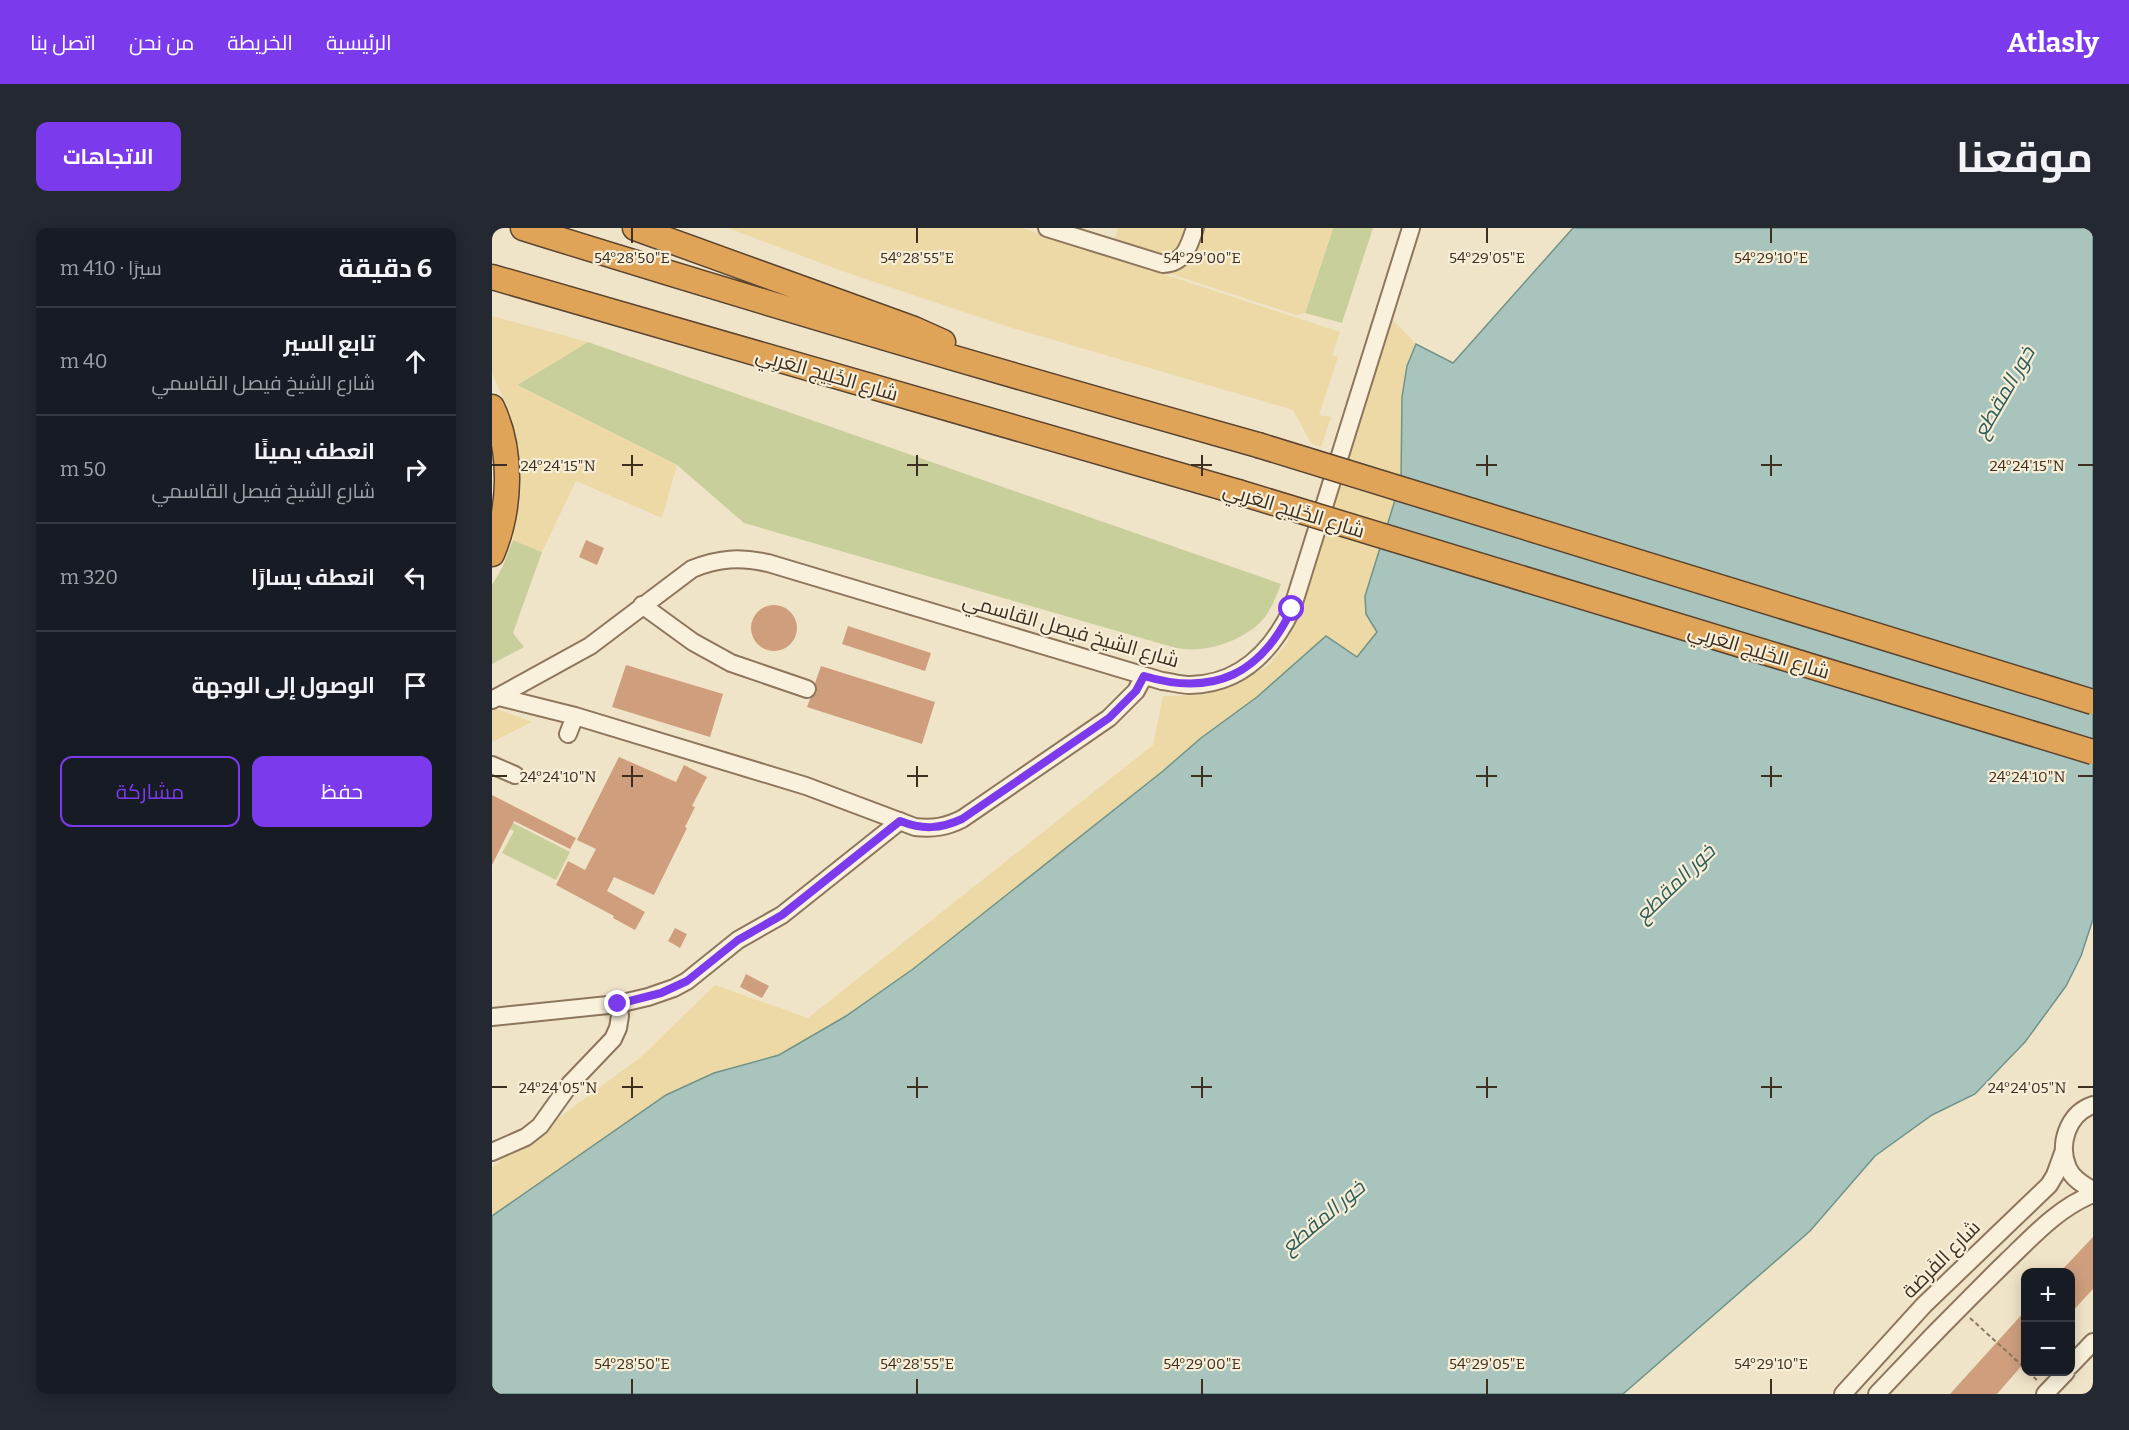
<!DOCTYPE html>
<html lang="ar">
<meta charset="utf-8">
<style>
:root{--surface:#171b24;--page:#242831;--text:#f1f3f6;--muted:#9ea1a6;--line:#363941;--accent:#7c3aed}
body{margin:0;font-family:Bitter,Cairo,serif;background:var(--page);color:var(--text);direction:rtl}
.controls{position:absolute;right:18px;bottom:18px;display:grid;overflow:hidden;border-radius:12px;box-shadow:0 3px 15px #0003}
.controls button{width:54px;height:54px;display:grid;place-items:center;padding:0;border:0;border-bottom:2px solid var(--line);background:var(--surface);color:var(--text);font:30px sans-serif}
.stop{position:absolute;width:18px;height:18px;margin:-14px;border:4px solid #7c3aed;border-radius:50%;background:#fff}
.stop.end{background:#7c3aed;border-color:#fff;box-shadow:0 2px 6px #0008}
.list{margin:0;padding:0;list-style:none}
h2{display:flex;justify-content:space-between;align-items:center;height:78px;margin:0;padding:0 24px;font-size:26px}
h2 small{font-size:20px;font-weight:400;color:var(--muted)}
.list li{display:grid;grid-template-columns:39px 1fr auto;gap:18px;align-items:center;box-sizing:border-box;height:108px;padding:0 24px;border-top:2px solid var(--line)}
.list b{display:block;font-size:22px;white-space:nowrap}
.list p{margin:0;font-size:20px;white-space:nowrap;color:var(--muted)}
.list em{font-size:20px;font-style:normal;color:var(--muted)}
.actions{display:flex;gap:12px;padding:18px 24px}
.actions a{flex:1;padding:14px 0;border:2px solid var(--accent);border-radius:12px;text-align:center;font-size:21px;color:var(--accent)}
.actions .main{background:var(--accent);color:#fff}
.icon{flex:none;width:33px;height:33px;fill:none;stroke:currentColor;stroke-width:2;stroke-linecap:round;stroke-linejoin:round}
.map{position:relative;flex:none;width:1601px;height:1166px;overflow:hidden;direction:ltr;border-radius:12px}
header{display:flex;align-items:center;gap:36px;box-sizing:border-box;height:84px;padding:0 30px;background:var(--accent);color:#fff}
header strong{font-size:28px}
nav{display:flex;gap:33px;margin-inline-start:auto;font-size:21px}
.intro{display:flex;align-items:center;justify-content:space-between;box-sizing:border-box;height:144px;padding:0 36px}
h1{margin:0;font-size:42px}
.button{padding:15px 27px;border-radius:12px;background:var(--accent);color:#fff;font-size:21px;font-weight:700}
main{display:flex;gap:36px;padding:0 36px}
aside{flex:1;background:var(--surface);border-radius:12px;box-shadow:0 3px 15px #0003}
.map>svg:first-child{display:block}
.green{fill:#c9cf9b}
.sand{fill:#ecd9a5}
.water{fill:#a9c4bc;stroke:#6f938a;stroke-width:1.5}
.building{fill:#cf9f7d}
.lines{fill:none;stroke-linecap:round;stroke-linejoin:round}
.minor-casing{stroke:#8d765c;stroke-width:20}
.highway-casing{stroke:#5b4430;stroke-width:27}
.path{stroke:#8d765c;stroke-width:2;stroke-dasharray:4.5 3;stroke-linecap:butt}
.minor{stroke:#faf1dc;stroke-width:16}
.highway{stroke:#e0a458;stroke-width:24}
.highway-bridge-casing{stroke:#5b4430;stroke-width:27;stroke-linecap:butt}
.highway-bridge{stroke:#e0a458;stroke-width:24}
.route{stroke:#7c3aed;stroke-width:8}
.ticks{fill:none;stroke:#3d2e20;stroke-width:2}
.labels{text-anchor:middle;stroke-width:4.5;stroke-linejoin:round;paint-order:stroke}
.street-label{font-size:20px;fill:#3d2e20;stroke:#f7eed8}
.water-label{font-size:21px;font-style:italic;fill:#2f5d5a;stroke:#f7eed8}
.ticks-label{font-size:15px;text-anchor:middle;fill:#3d2e20;stroke:#f7eed8;stroke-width:4.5;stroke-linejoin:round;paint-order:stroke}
</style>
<header>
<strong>Atlasly</strong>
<nav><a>الرئيسية</a><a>الخريطة</a><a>من نحن</a><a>اتصل بنا</a></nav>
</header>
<div class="intro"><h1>موقعنا</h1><a class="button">الاتجاهات</a></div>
<main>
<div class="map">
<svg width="1601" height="1166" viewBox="0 0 1601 1166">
<rect width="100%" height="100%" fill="#f0e4c8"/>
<!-- green -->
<path class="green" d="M841,0H881L850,95L813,85Z
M96,114L789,356C785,366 781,377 775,386C762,406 731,419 708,421C701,422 692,421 684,420L252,295L185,237L25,157Z
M21,312L50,324L21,405L32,419L0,436V357L10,340Z
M0,584L78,624L64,652L10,625L22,603L0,592Z"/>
<!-- sand -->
<path class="sand" d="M236,0H531L848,104L840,127L846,129L827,187L839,189L829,219L819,215L801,182L517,99L353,44Z
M626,0H841L813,85L804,87L618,26Z
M0,88L96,114L25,157L185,237L170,290L84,253L50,324L21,312L19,286L22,226L18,185L0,145Z
M900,91L924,116L915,138L910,169L909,253L873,368L874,386L885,404L864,429L833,408L765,469L709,510L671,543L421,741L354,788L287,827L222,845L174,867L0,988V939L149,829L223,757L316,790L661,517L671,468L711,467L742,458L777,437L795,415Z
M0,479L40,494L0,514Z"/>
<!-- water -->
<path class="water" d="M1081,0H1601V691L1589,728L1574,758L1533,814L1483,866L1440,887L1383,928L1318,1003L1131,1166H0V988L174,867L222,845L287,827L354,788L421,741L671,543L709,510L765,469L834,408L865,429L885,404L874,386L873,368L909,253L910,169L915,138L924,116L961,135Z"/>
<!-- building -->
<path class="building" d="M94,312L112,320L105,337L87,329Z
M259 400a23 23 0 1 1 46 0a23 23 0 1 1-46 0Z
M356,398L439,425L433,443L350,416Z
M134,437L231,466L218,509L120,479Z
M329,438L443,474L430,516L315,479L318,471L325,464L323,455Z
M127,529L184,554L192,537L215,549L200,578L203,579L193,599L195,600L162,667L122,649L115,663L153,684L143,702L121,690L122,688L64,657L76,633L93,642L104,621L85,612Z
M0,567L84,610L78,621L22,593L0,637Z
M183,700L195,706L188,720L176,713Z
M254,746L277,758L270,770L248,759Z
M1601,1009V1061L1578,1086V1044H1568Z
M1533,1083V1134L1505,1166H1458Z"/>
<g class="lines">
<!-- minor casing -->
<g class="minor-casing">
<path id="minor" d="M555,0L671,36C693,35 697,18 703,0
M150,377L201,414L239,435L315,461
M7,469L83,488L314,558L423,599C441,601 454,599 470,591L617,490L644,463L652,448
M0,472L98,418L200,341C227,330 248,329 276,335L670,453C679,454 689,457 698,457C749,456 780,423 800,381L919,0
M76,506L83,488
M0,537L23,547
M0,789L126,776L156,769L182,760L195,753L246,712L290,687L408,593
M1601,877C1575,886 1566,917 1576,940C1581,951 1591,957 1601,962
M0,924L34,909L48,898L78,856L121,811L126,800L128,788L126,776
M1578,1138L1601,1114
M1351,1166L1432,1077L1557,957L1563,947L1571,925
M1385,1166C1427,1121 1470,1077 1514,1034C1541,1008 1566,980 1601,966
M1553,1166L1574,1144"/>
</g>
<!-- highway casing -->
<g class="highway-casing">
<path id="highway" d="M31,0C275,76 520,148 766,217
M143,0L422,101L451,114
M0,49L746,264
M0,179C21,223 19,281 0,326"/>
</g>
<!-- path -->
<path class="path" d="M1478,1090L1534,1141
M1536,1144L1545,1152"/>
<!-- minor -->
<use href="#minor" class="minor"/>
<!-- highway -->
<use href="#highway" class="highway"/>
<!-- highway-bridge casing -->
<g class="highway-bridge-casing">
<path id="highway-bridge" d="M766,217L1601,474
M746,264L1601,524"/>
</g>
<!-- highway-bridge -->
<use href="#highway-bridge" class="highway-bridge"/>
</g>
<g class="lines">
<!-- route -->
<path class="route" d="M126,776L169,765L195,753L246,712L290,687L408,593C431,602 448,601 470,591L617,490L644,463L652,448C722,469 769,446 800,381"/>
</g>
<!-- ticks -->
<path class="ticks" d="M140,0V15M425,0V15M710,0V15M995,0V15M1279,0V15M140,227V248M425,227V248M710,227V248M995,227V248M1279,227V248M0,237H15M130,237H151M415,237H436M699,237H720M984,237H1005M1269,237H1290M1586,237H1601M140,538V559M425,538V559M710,538V559M995,538V559M1279,538V559M0,548H15M130,548H151M415,548H436M699,548H720M984,548H1005M1269,548H1290M1586,548H1601M140,849V870M425,849V870M710,849V870M995,849V870M1279,849V870M0,859H15M130,859H151M415,859H436M699,859H720M984,859H1005M1269,859H1290M1586,859H1601M140,1151V1166M425,1151V1166M710,1151V1166M995,1151V1166M1279,1151V1166"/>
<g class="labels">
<!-- street labels -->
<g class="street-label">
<text transform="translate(335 146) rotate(16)" y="7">شارع الخَلِيج العَربِي</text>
<text transform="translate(802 282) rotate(17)" y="7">شارع الخَلِيج العَربِي</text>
<text transform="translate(579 402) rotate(16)" y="7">شارع الشيخ فيصل القاسمي</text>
<text transform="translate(1267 423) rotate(17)" y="7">شارع الخَلِيج العَربِي</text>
<text transform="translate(1449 1031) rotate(-45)" y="7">شارع الفَرضة</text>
</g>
<!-- water labels -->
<g class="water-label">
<text transform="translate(1512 164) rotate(-60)" y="7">خور المقطع</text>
<text transform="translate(1183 655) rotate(-44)" y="7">خور المقطع</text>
<text transform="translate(831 989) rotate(-40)" y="7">خور المقطع</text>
</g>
</g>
<g class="ticks-label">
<text x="140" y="35">54°28'50"E</text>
<text x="425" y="35">54°28'55"E</text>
<text x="710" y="35">54°29'00"E</text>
<text x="995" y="35">54°29'05"E</text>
<text x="1279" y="35">54°29'10"E</text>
<text x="66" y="243">24°24'15"N</text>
<text x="1535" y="243">24°24'15"N</text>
<text x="66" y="554">24°24'10"N</text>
<text x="1535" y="554">24°24'10"N</text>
<text x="66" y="865">24°24'05"N</text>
<text x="1535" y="865">24°24'05"N</text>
<text x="140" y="1141">54°28'50"E</text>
<text x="425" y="1141">54°28'55"E</text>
<text x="710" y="1141">54°29'00"E</text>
<text x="995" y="1141">54°29'05"E</text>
<text x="1279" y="1141">54°29'10"E</text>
</g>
</svg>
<div class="controls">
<button>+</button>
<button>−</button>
</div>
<div class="stop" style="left:800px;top:381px"></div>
<div class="stop end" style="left:126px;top:776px"></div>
</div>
<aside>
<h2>6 دقيقة<small>سيرًا · 410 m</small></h2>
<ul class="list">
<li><svg class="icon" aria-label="ahead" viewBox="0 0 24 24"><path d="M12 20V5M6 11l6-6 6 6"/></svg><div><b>تابع السير</b><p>شارع الشيخ فيصل القاسمي</p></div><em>40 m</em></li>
<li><svg class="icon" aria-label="right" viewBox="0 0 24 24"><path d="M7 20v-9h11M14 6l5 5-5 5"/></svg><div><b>انعطف يمينًا</b><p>شارع الشيخ فيصل القاسمي</p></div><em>50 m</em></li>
<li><svg class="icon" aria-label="left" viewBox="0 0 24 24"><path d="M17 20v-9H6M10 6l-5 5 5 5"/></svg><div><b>انعطف يسارًا</b></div><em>320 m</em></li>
<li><svg class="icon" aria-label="arrive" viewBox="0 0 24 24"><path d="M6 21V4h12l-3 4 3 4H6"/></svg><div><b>الوصول إلى الوجهة</b></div></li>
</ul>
<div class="actions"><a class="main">حفظ</a><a>مشاركة</a></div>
</aside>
</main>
